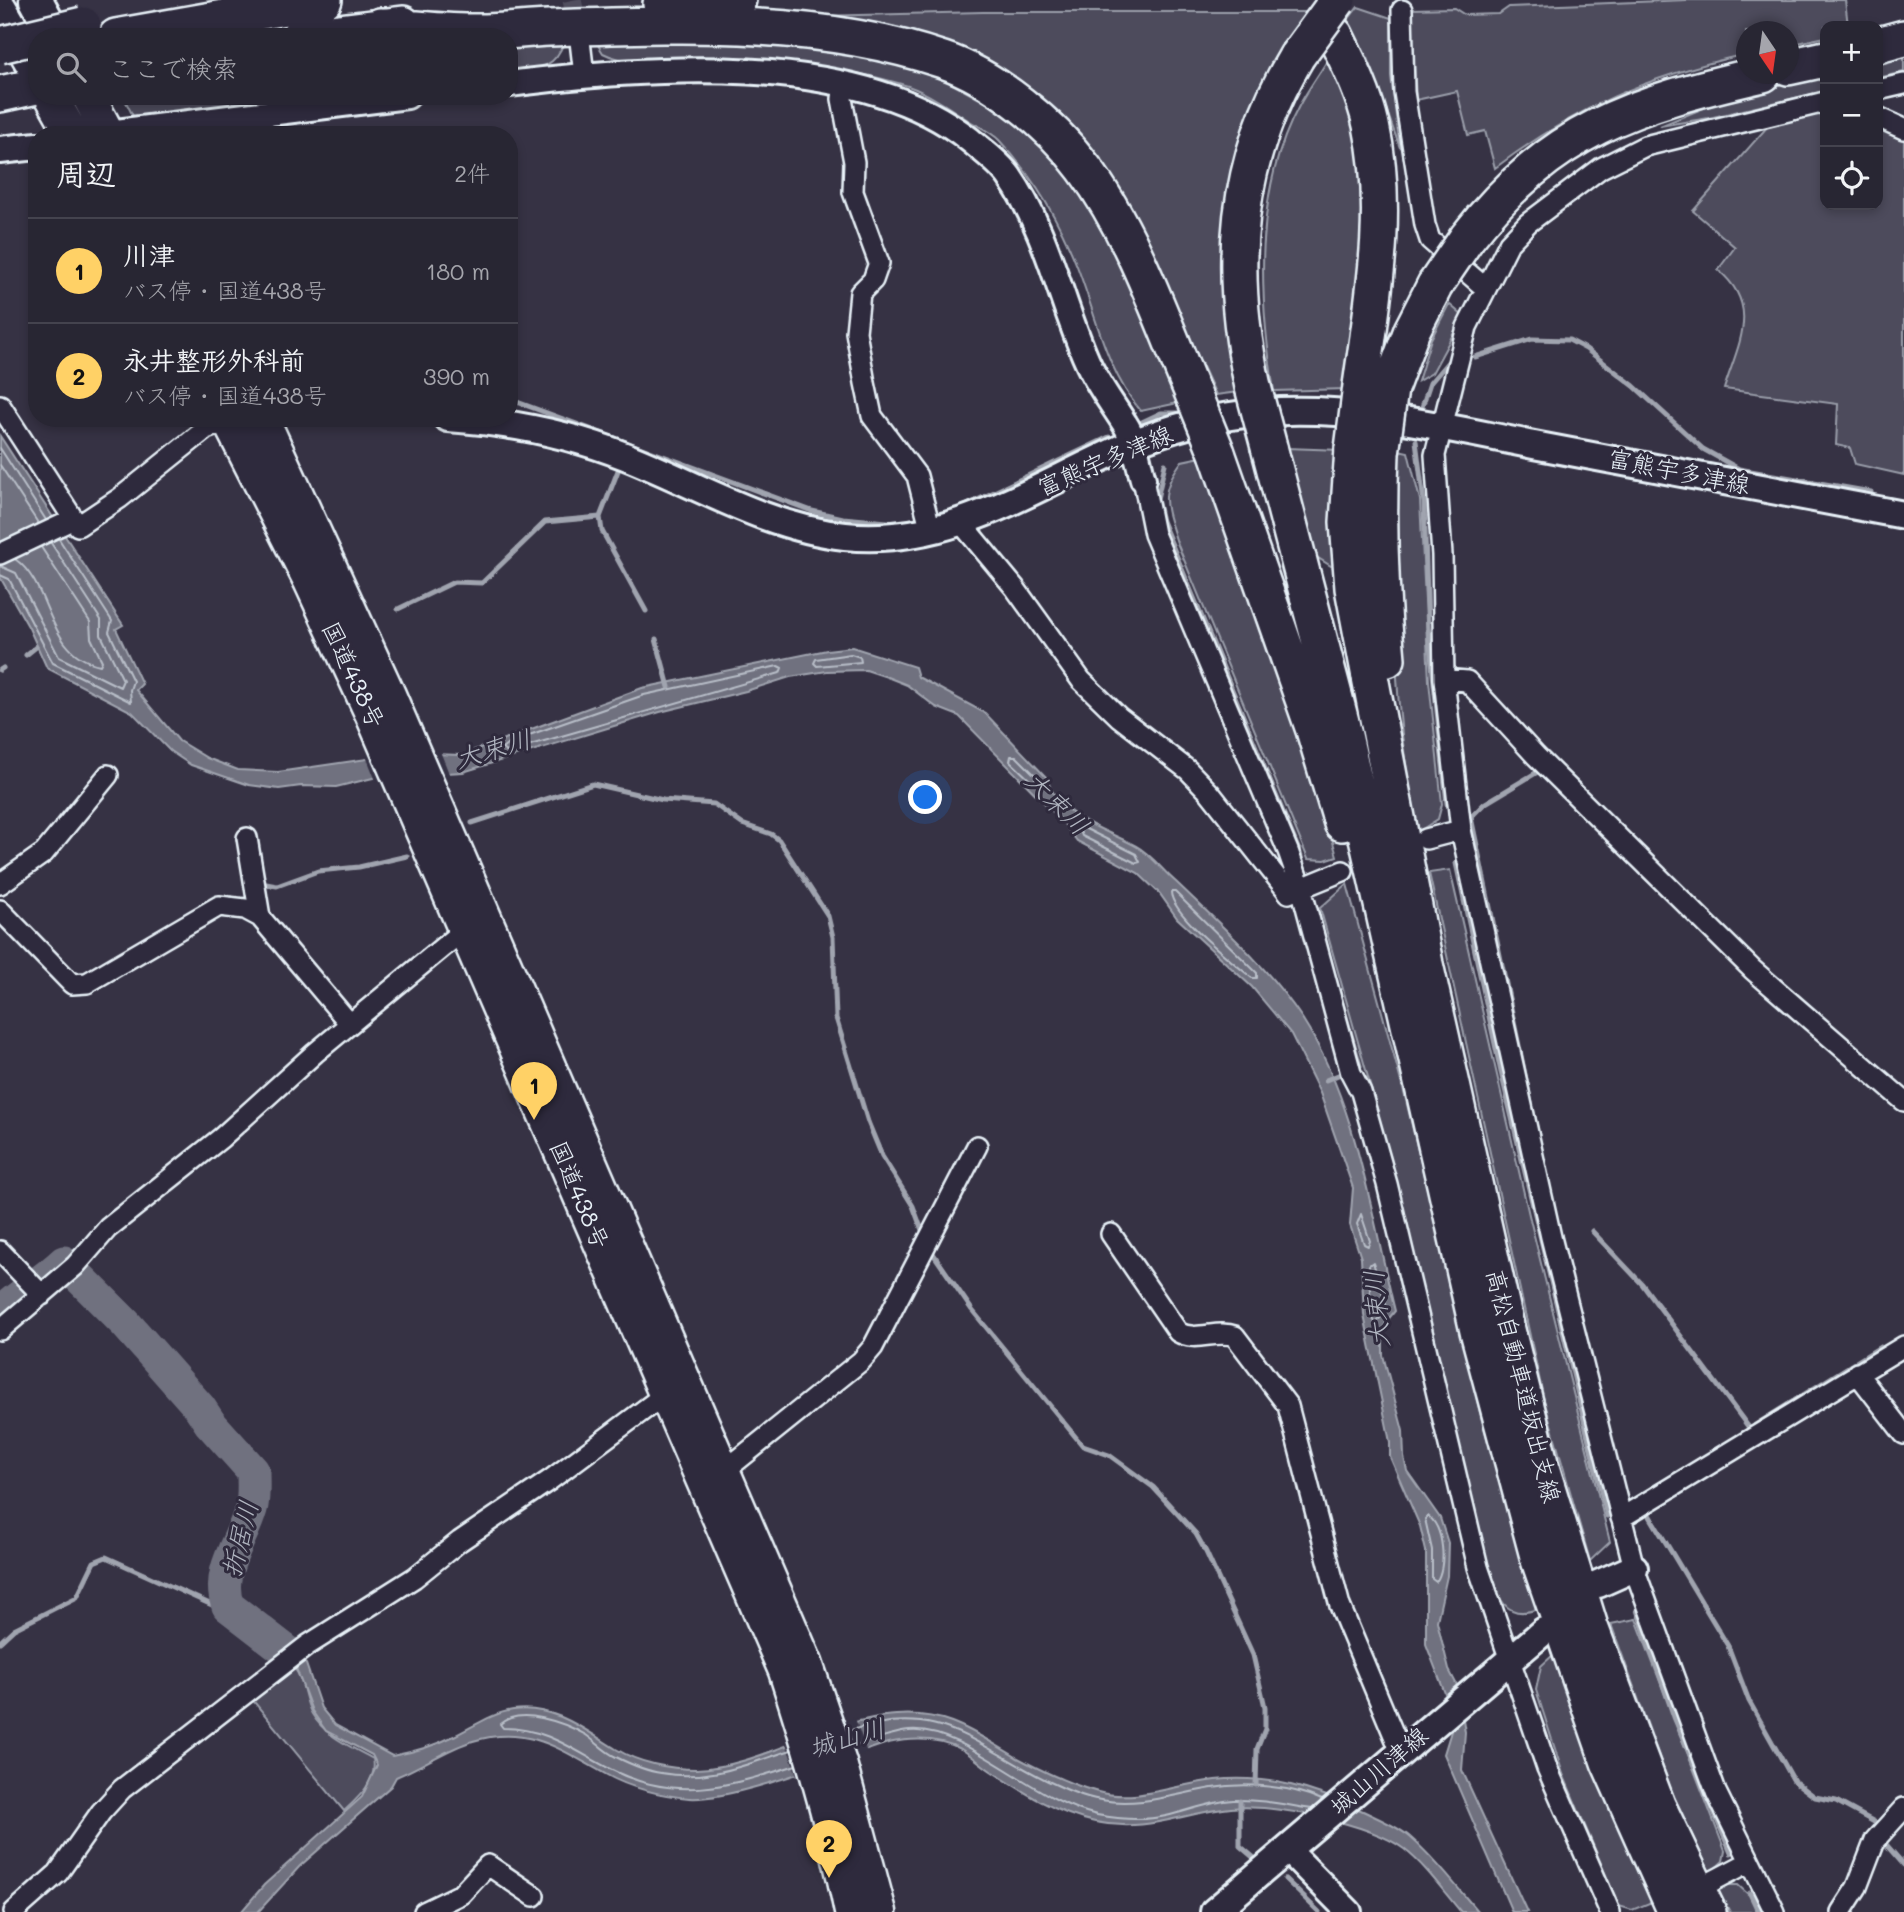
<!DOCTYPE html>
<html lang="ja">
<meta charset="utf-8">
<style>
:root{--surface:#282633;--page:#302e3b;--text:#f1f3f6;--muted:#a5a5ac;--line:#44434e;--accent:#ffd166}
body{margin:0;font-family:Mali,"Klee One",sans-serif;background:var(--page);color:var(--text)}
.controls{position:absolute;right:21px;top:21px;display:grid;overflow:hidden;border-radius:14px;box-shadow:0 4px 10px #0003}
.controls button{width:63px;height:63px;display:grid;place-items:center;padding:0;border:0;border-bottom:2px solid var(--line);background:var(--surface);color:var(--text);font:35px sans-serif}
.compass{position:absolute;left:1736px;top:21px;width:63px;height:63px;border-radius:50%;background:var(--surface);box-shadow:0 4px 10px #0003;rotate:167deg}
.you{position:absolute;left:926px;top:798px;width:24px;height:24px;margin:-18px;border:5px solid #fff;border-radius:50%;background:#1a73e8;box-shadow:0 0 0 10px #1a73e833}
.badge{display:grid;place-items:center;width:46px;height:46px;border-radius:50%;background:var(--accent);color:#111;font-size:23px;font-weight:700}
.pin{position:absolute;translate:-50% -58px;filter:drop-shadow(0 2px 4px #0008)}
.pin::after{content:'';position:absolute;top:37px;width:24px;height:21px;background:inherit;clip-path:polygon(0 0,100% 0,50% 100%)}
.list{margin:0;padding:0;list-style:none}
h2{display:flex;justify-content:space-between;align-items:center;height:91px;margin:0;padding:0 28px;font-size:30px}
h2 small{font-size:23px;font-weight:400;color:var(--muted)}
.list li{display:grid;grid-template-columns:46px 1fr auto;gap:21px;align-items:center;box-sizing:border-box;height:105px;padding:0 28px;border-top:2px solid var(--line)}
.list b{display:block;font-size:26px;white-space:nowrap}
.list p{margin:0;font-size:23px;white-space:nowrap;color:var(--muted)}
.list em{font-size:23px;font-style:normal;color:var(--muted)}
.icon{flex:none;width:38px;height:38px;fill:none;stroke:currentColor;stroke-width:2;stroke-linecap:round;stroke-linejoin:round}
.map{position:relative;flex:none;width:1904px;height:1912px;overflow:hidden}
.search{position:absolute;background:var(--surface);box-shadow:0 4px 10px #0003;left:28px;top:28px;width:490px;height:77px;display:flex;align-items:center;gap:18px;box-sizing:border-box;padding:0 24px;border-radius:28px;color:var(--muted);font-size:26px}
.panel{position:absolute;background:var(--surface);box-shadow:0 4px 10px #0003;left:28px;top:126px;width:490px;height:301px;border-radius:28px}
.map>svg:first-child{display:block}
.green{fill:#4d4b5c;stroke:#9a9eaa;stroke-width:2}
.water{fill:#70717f;stroke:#a0a4af;stroke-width:2}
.pier{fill:#363244}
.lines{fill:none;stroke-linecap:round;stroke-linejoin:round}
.shore{stroke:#b8bec8;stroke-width:2}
.stream{stroke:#a0a4af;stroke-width:5}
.river{stroke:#70717f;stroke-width:33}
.minor-tunnel{stroke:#514f5f;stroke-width:19;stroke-dasharray:19 10;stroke-linecap:butt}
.minor-casing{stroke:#e8f1f8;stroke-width:24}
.tertiary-casing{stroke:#e8f1f8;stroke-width:30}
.secondary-casing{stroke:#e8f1f8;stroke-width:32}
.trunk-casing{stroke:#e8f1f8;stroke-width:37}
.motorway-casing{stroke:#e8f1f8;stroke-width:40}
.minor{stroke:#2f2a3d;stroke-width:19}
.tertiary{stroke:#2f2a3d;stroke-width:24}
.secondary{stroke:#2f2a3d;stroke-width:26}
.trunk{stroke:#2f2a3d;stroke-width:32}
.motorway{stroke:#2f2a3d;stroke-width:35}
.motorway-bridge-casing{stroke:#e8f1f8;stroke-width:40;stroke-linecap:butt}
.motorway-bridge{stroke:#2f2a3d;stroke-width:35}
.labels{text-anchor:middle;stroke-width:6;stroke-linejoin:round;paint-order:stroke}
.street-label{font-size:24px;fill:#e8f1f8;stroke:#2f2a3d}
.water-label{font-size:26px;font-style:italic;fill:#b2b7c2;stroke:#2f2a3d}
</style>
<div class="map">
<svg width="1904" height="1912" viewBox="0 0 1904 1912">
<rect width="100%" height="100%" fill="#363244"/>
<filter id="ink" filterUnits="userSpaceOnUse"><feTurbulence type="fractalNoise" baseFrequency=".0143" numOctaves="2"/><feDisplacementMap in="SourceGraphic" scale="14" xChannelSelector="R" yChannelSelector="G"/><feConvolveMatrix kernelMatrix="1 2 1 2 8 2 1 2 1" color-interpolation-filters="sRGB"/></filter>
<g filter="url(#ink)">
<!-- green -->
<path class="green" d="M1687,0H1845L1848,26H1825V37L1789,45L1788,32H1746V54C1646,77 1578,106 1495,168L1485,131L1468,135L1457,91L1416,100L1411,9L1454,8L1465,15L1499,14L1509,7Z
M1358,7L1391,18V76L1400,148L1368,58L1344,25Z
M983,12H1310L1265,88L1238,392L1216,395L1127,202L1102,166L1045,106L777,17Z
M564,42C554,71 536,68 509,72V44Z
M596,42L732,43L852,53L901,62L947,81L987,103L1023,127L1087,192L1187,401L1141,411C1106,371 1096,315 1077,266C1059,220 1033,176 999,140C991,132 978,126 968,120C950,108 928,93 908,86C839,64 764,60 692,59C664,58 630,67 603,53Z
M1904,52V72L1878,78V58Z
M1330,56L1347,85L1368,185L1346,389L1274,391C1259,299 1253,191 1299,106C1308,89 1320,73 1330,56Z
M1825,72V91L1709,118L1660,126L1716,103Z
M123,96H320L142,120L133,116Z
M1807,114L1825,116V205H1878V128L1904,137V475L1855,464L1850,448L1836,445L1838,404L1724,389C1738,344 1762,306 1718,270L1735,247L1693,211L1768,126Z
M1449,304L1463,316L1432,373L1418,381L1431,339Z
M1286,448L1341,450L1339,571L1315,556Z
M1394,449L1408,452L1420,500L1429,681L1442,804L1438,819L1419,831C1388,707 1395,576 1394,449Z
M1201,457L1308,755L1337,856L1325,860L1308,859L1177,543C1166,507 1157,494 1182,461Z
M1450,870L1529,1215L1610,1542L1590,1561L1544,1400L1429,873Z
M1347,884L1406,1100L1481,1417L1537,1609C1498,1624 1495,1583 1484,1555L1377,1109L1320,908Z
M1636,1619L1725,1851L1723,1861L1710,1873L1672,1792L1611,1624Z
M1553,1655L1613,1813L1652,1902L1632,1910L1619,1906L1563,1774L1536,1690L1541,1666Z
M291,1665C305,1677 303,1699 312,1714C326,1737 350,1746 373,1759C378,1781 358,1798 344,1811L250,1697Z
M1728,1885H1738L1749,1895L1757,1912H1730L1717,1888Z"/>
<!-- water -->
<path class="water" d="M0,436L123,625L116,629L142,684L136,690L179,741L207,758L238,770L278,772L408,753L461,755L642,688L827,650L852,647L915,667L918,677L985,713L1047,778C1057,817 1105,829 1136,846C1151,854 1163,871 1176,882C1220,924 1268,967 1302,1018C1357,1103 1371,1214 1395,1311L1386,1322L1383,1336V1355L1403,1431L1404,1457L1407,1471L1440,1518L1448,1543L1447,1576L1437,1621L1449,1670L1458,1687L1465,1732L1462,1770L1527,1912H1512L1444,1754L1452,1728L1446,1696L1426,1644V1551L1420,1526L1390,1457V1442L1364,1315L1361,1258L1350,1225L1353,1188L1320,1093L1291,1034L1252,987L1177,918L1160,894L1138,873L1077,841L1061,820L959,716L936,707L907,685L887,677L866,670L827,671L790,677L746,691L660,712L463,772L377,777L336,787L301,786L279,789L249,785L191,765L170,751L132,712L47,668L29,628L0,577Z
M258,1622L306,1664L321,1708L335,1725L392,1756C414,1752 434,1746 454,1736C473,1727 492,1713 513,1710C553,1704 585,1730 616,1749C639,1763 669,1769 696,1769C760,1767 828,1719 896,1715C948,1711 973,1732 1016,1757C1042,1771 1069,1784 1098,1792C1137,1803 1176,1784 1215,1780C1268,1774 1315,1789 1363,1811C1379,1819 1397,1826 1410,1837C1435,1859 1457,1887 1478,1912H1461C1443,1891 1426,1866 1404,1849C1371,1824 1272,1803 1231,1808C1181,1813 1148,1833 1095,1822C1057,1814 1023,1792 991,1771C981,1764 971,1755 961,1749C938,1737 912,1738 888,1743C840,1758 735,1801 689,1798C662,1796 630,1788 607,1775C561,1750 528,1724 473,1741C446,1749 422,1767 396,1777L391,1786L300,1866L258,1912H241L264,1885L362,1797L377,1765L372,1755L326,1731L312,1711L296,1668L251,1627Z"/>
<!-- pier -->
<path class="pier" d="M408,750L440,751L450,776L376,781L366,756Z
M855,1718L867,1753L797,1776L785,1740Z"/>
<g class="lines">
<!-- shore -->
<path class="shore" d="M0,448L46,520
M0,465L38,523
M15,559C53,586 45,654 100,665L102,661L91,638L90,622L41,547
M0,566L16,573L59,657L120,687L123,680L101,635V620L51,543
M0,575L9,579L53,663L131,702L130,690L133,681L109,632L112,621L59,539
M851,654L860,657L861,662L817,666L814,663L816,659Z
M778,666L782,668L780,673L506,752L502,749L512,741L644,695Z
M1011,756H1016L1036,776L1035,780L1031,781L1010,761Z
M1084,828L1136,854L1140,862L1136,863L1082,836L1080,831Z
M1171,892H1175L1257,973V978H1252C1234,963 1171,914 1171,892Z
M1361,1214L1370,1241L1368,1246L1364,1244L1357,1224Z
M1373,1262L1387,1308L1376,1324L1371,1315L1369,1265Z
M1428,1516C1444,1527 1447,1567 1436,1582L1432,1579V1550L1425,1519Z
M848,1731C940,1702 970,1742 1046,1780C1063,1788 1082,1797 1101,1800C1139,1807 1175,1794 1212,1788C1246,1782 1291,1786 1322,1800
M853,1747C871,1741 890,1733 909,1731C966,1726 1033,1801 1097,1815C1118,1819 1144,1821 1166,1816C1188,1811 1209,1802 1233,1800C1260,1799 1286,1805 1312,1809
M791,1750C748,1764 708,1782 661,1773C646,1771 630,1764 616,1757C605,1752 596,1742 586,1735C565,1723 520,1706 500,1724L503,1728C547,1728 573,1750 610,1769C675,1803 731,1786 796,1765"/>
<!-- stream -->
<path class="stream" d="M1475,357L1532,339L1569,340L1586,349L1634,386L1703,449L1739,469L1871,492
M509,399L812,511L843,518L898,523
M1403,407L1422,409
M1421,410L1430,383L1448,362
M1142,422L1161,413H1182
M1416,441L1424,503L1428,627L1447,804
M1165,464L1157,499L1162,521L1300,853L1306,875
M619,468L600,517L602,531L646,611
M965,506L1109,437
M398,609L454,582L482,583L545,522L600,517
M656,639L669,687
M26,655L36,647
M0,670L3,668
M472,823L593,784L663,800L714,804L742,824L771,834L779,840L828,916L833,937L836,1018L868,1122L882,1156L913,1206L923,1233
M1456,863L1501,1072L1607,1516
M1641,873L1664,895
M266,884L277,886L318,871L359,867L407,856
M1333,972L1360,1066L1357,1067
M1326,1080L1343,1073
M1536,1127L1471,817L1484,804L1539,771
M1592,1231L1642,1284L1750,1429
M932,1252L972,1310L1083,1446L1109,1455L1153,1487L1196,1534L1206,1552L1253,1655L1265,1707V1729L1257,1749L1256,1785
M1755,1425L1880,1347
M1648,1513L1728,1646L1749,1701L1794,1781L1815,1797L1836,1801L1878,1824
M1637,1610L1674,1717L1731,1853
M0,1642L14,1629L77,1597L94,1562L106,1557L212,1605L228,1606
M1240,1801V1846L1253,1857
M1883,1841L1904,1865
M1285,1879L1319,1912
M1750,1893L1760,1912"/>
<!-- river -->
<path class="river" d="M0,1313C21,1293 44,1281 64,1262L125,1323L200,1408L210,1423L253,1471C253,1482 254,1494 252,1505C245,1538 214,1570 228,1606L288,1652"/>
<!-- minor-tunnel -->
<path class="minor-tunnel" d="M572,0L579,33"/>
<!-- minor casing -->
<g class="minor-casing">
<path id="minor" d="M1402,10L1404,92L1425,225L1430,240L1484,287
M580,41L584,75
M844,83L842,99L854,162L853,192L879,263L873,280L860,293L856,332L865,383L872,416L917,476L931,531
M1878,90L1904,84
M1878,117L1904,129
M0,405L78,526L120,498L206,429L228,421
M1143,479L1154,534L1288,851L1301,888L1351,1073L1361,1092L1387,1184L1478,1567L1547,1768L1610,1912
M962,524L1015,588L1081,680L1119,717L1188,770L1210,793L1289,893L1343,871
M0,554L74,519
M1444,679L1467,681L1536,756L1753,970L1904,1101
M247,838L260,917
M1426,839L1461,830
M0,884L44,853L108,775
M0,910L72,984L87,983L219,906L245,909L260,917L350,1024
M1111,1234L1178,1332C1196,1343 1216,1329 1235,1336L1288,1406L1340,1606L1401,1752
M0,1251L42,1295
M0,1330L75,1266L108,1228L221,1138L315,1053L472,923
M1857,1373L1904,1434
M718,1476L861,1361L873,1347L977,1146
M1621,1518L1904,1346
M1713,1881L1749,1862
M14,1912L58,1873L101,1812L122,1789L308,1645L414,1578L460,1541L550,1480L672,1389
M424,1912L461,1894L488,1865L534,1896
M1775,1912L1716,1792L1634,1568L1551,1237L1461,830L1444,679L1442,555L1435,455L1467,327L1509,243L1528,223L1601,168L1645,146L1825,102
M1841,1912L1857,1887L1875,1840L1904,1808"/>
</g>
<!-- tertiary casing -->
<g class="tertiary-casing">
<path id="tertiary" d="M509,84C647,67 856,49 970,140C983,151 999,162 1009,176C1048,232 1060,300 1087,361C1097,384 1112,403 1125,424C1135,439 1138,462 1143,479
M108,133L407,96
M1287,1849L1349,1912"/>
</g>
<!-- secondary casing -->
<g class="secondary-casing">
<path id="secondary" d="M0,150L37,146
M448,418C509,422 567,433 625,456C696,484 768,528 845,536C952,547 1036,485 1129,445C1167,429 1212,417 1254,413C1348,403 1447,428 1539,446C1661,469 1782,492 1904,515
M1598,1584L1634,1568
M1214,1912L1544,1631"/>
</g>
<!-- trunk casing -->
<g class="trunk-casing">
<path id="trunk" d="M36,0L56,37
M0,8L37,72
M51,96L73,135
M88,96L109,135
M227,418L310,581L371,713L785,1671C811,1751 834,1829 851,1912
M262,418L390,697L806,1663L840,1763L880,1912"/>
</g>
<!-- motorway casing -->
<g class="motorway-casing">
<path id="motorway" d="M661,4L738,0
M380,26C410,28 440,32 470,32C496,33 523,29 549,28C679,24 818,17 943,60C994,77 1052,125 1084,168C1134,235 1161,319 1194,396
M1335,35C1349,64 1364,93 1371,125C1390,212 1373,299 1361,386
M116,37L324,0
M298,37L403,24
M1878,45L1904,38
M1788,67L1825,59
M0,94L37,86
M1467,238C1552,129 1632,104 1763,74
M1253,387C1227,269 1234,161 1297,56
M1390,389L1412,330L1435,285
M1269,447L1341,722L1478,1331L1539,1560L1609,1762L1676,1912
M1353,449L1348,522L1353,588L1425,964L1506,1326L1542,1471L1590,1627L1657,1805L1708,1912
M1217,453L1314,730L1342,823
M1381,453C1378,522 1380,589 1387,659"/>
</g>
<!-- minor -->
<use href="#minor" class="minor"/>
<!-- tertiary -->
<use href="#tertiary" class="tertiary"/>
<!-- secondary -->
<use href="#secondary" class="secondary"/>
<!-- trunk -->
<use href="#trunk" class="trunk"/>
<!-- motorway -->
<use href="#motorway" class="motorway"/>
<!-- motorway-bridge casing -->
<g class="motorway-bridge-casing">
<path id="motorway-bridge" d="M0,45L83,25
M1297,56L1338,0
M1435,285L1467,238
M1253,387L1269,447
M1194,396L1217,453
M1353,449L1361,386
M1381,453L1390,389"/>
</g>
<!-- motorway-bridge -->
<use href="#motorway-bridge" class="motorway-bridge"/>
</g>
</g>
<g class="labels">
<!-- street labels -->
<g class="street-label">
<text transform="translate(1105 461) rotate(-23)" y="8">富熊宇多津線</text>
<text transform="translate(1679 472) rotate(11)" y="8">富熊宇多津線</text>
<text transform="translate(353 675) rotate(65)" y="8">国道438号</text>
<text transform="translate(579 1195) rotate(67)" y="8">国道438号</text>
<text transform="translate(1523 1386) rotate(76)" y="8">高松自動車道坂出支線</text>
<text transform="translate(1379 1771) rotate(-41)" y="8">城山川津線</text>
</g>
<!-- water labels -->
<g class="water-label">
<text transform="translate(493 749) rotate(-16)" y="9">大束川</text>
<text transform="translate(1057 803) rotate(45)" y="9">大束川</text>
<text transform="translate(1377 1309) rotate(-95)" y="9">大束川</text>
<text transform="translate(240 1539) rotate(-76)" y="9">折居川</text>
<text transform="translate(847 1738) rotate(-16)" y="9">城山川</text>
</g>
</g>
</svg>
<div class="controls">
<button>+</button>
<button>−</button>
<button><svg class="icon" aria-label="locate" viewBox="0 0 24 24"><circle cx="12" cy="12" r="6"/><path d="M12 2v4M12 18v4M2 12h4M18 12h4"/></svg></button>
</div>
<svg class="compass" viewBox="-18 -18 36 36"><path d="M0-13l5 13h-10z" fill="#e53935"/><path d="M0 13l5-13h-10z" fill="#a5a5ac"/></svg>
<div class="you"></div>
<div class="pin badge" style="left:534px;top:1120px">1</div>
<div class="pin badge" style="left:829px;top:1878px">2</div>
<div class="search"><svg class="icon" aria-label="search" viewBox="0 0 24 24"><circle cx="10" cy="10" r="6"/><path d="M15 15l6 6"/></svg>ここで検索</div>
<section class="panel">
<h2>周辺<small>2件</small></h2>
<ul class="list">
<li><span class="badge">1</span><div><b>川津</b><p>バス停 · 国道438号</p></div><em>180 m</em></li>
<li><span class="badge">2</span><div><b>永井整形外科前</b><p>バス停 · 国道438号</p></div><em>390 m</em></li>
</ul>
</section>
</div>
